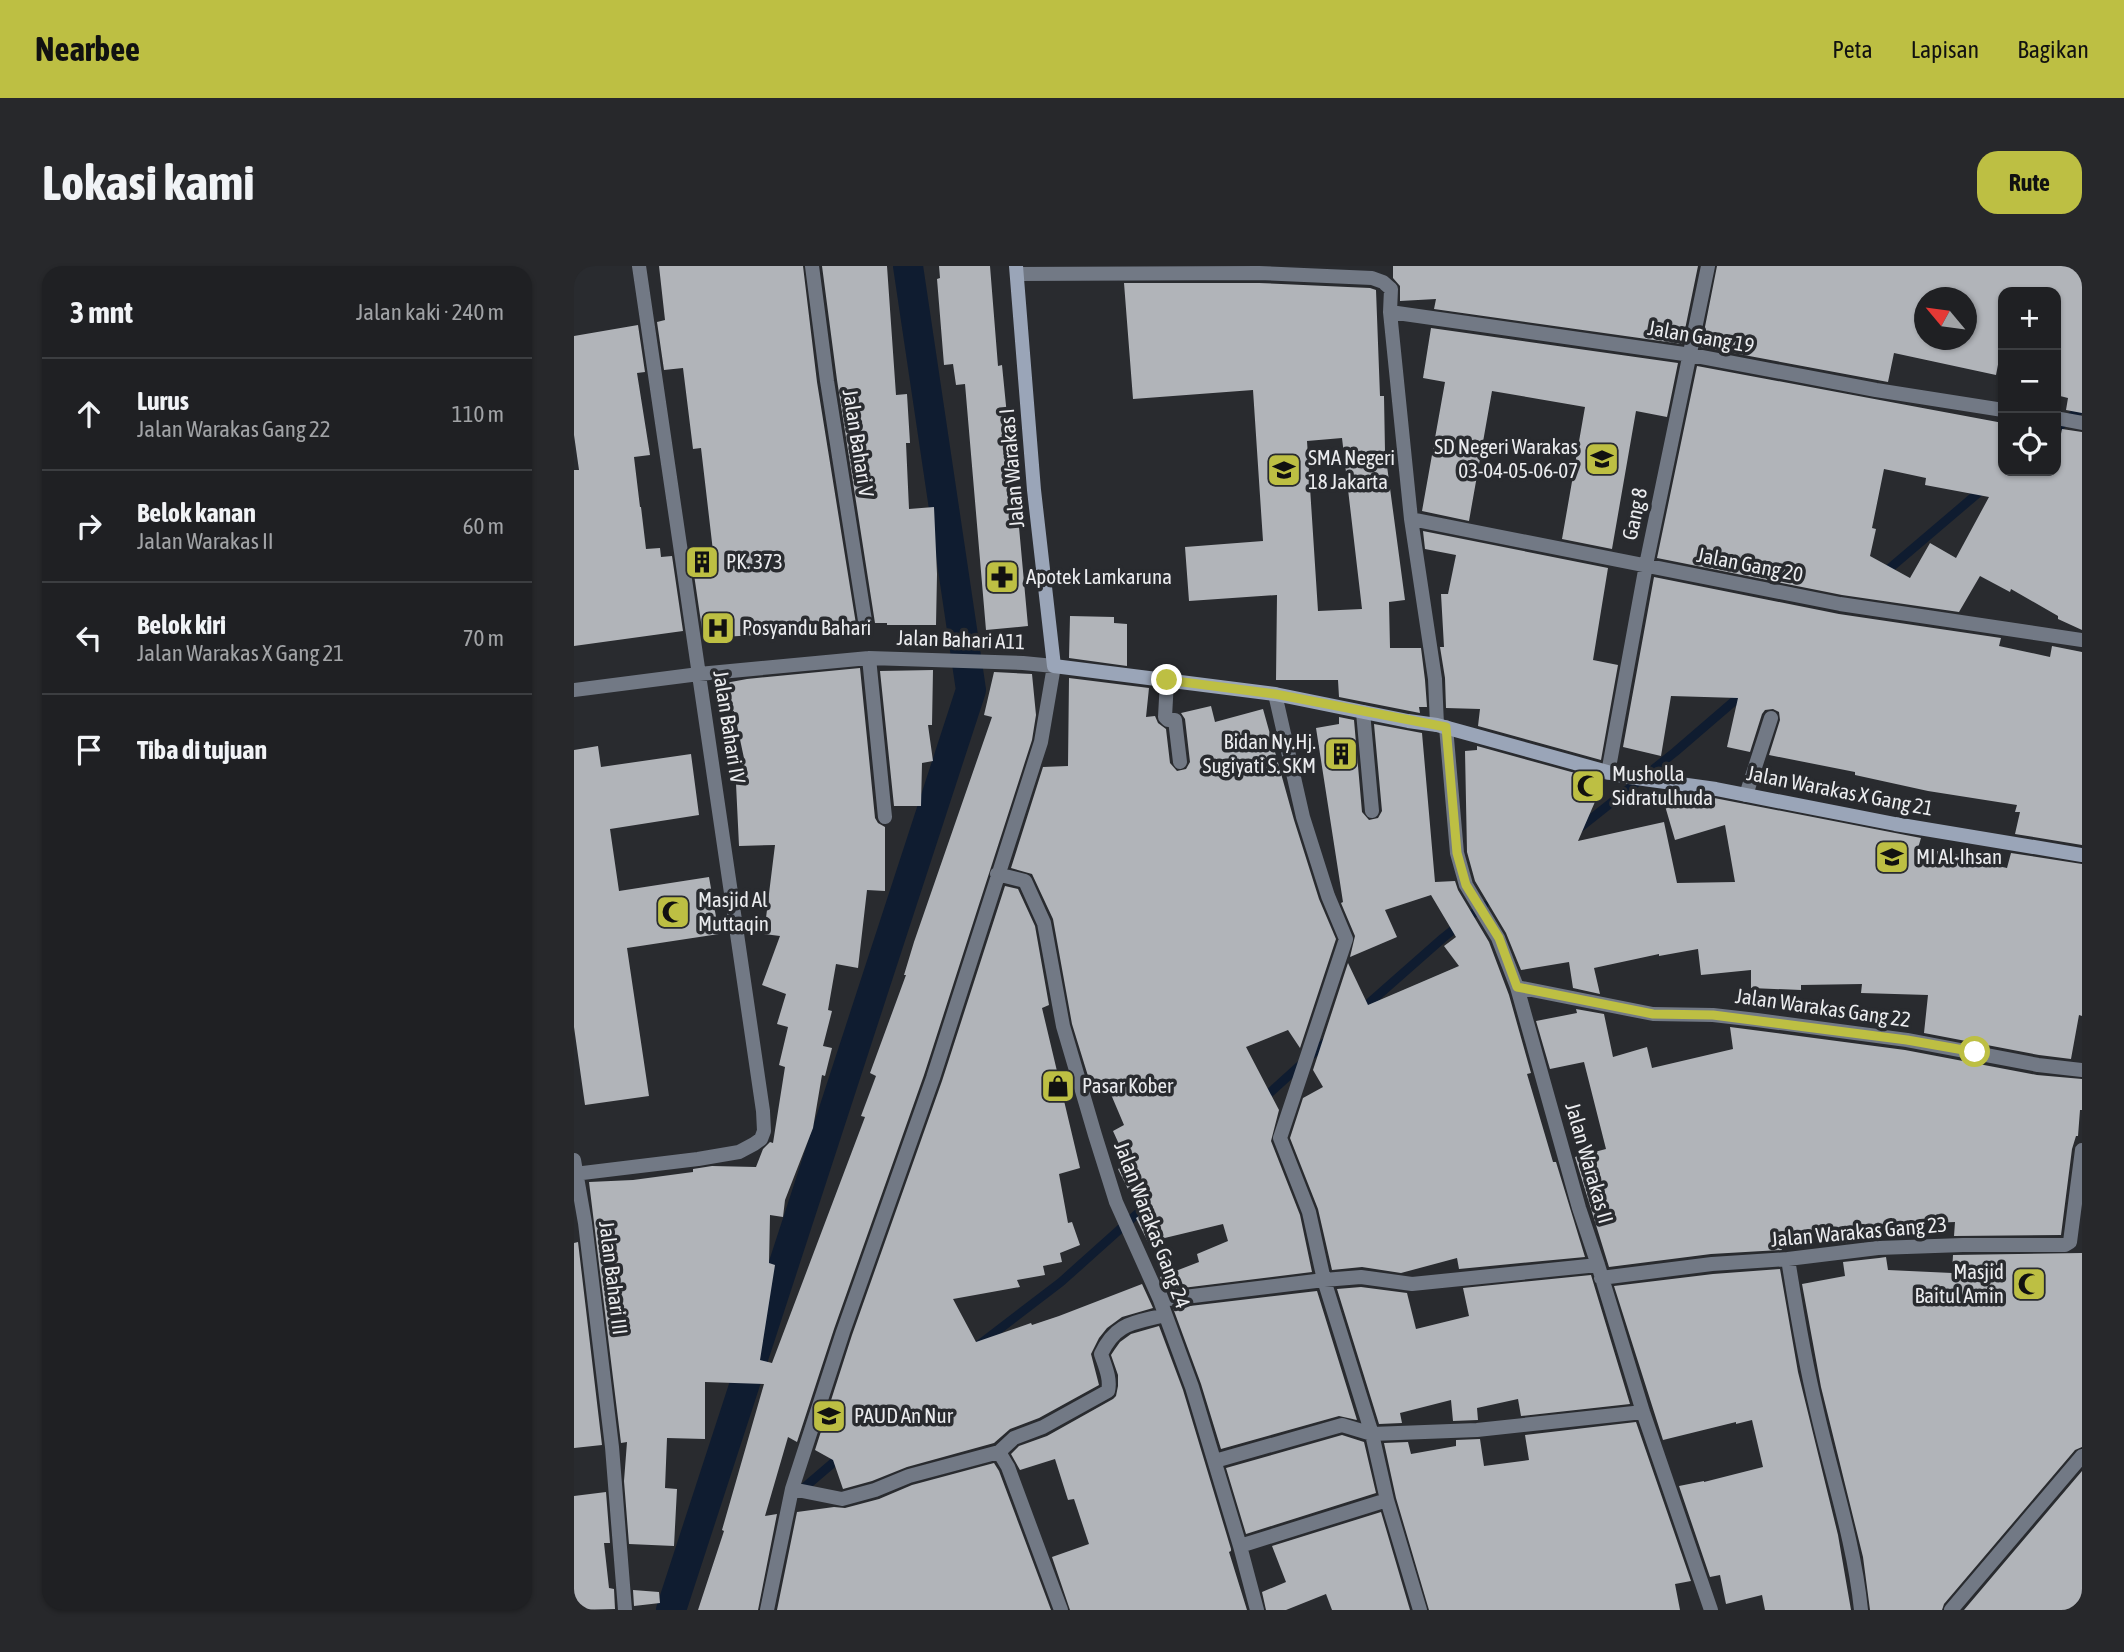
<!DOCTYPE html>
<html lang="id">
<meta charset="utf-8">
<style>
:root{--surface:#1f2023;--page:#27282b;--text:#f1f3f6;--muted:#a1a3a6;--line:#3c3e41;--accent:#bdbf43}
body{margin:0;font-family:"Asap Condensed",sans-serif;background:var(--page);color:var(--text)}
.controls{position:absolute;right:21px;top:21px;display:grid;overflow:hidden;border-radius:14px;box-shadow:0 2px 5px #0004}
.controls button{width:63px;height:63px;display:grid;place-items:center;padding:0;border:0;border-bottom:2px solid var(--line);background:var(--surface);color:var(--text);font:35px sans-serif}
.compass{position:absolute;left:1340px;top:21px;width:63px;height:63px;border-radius:50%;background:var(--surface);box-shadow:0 2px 5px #0004;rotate:299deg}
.stop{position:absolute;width:21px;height:21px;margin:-16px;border:5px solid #bdbf43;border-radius:50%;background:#fff}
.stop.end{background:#bdbf43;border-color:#fff;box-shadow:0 2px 7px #0008}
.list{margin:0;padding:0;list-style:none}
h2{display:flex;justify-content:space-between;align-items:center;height:91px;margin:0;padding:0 28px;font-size:30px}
h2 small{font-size:23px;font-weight:400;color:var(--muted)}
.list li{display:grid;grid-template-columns:46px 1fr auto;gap:21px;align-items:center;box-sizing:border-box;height:112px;padding:0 28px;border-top:2px solid var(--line)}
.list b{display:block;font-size:26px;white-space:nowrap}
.list p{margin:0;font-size:23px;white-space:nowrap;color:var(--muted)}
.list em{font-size:23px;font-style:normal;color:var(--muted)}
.icon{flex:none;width:38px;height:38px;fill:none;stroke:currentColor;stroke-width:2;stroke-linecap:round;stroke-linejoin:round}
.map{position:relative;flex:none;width:1508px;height:1344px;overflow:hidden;border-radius:21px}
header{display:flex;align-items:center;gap:42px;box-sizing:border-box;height:98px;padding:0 35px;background:var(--accent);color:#111}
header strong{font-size:33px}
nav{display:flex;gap:38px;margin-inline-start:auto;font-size:24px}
.intro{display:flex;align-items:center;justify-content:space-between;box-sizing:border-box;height:168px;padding:0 42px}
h1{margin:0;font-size:49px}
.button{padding:18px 32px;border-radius:21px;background:var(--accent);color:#111;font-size:24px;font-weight:700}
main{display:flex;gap:42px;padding:0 42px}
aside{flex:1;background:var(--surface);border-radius:21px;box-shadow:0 2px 5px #0004}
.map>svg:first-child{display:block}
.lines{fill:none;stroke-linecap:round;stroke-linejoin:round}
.stream{stroke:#0f1c30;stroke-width:9}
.canal{stroke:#0f1c30;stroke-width:30}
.building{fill:#b1b4b9;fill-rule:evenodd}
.street{stroke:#727985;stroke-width:14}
.secondary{stroke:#9aa5b8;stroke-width:14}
.route{stroke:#bdbf43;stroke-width:9}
.labels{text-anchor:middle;stroke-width:7;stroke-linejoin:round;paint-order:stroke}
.street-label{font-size:21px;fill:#ebecef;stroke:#292b2f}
.poi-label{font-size:21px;fill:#ebecef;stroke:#292b2f;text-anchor:start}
</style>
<header>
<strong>Nearbee</strong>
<nav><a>Peta</a><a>Lapisan</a><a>Bagikan</a></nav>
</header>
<div class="intro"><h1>Lokasi kami</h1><a class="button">Rute</a></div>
<main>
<aside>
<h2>3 mnt<small>Jalan kaki · 240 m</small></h2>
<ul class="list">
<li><svg class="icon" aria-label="ahead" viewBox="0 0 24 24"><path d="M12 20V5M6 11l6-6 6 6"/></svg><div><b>Lurus</b><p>Jalan Warakas Gang 22</p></div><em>110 m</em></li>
<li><svg class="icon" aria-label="right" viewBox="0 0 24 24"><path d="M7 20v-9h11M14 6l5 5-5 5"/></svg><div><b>Belok kanan</b><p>Jalan Warakas II</p></div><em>60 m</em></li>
<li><svg class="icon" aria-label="left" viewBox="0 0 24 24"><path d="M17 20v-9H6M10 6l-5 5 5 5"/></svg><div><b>Belok kiri</b><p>Jalan Warakas X Gang 21</p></div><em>70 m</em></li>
<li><svg class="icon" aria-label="arrive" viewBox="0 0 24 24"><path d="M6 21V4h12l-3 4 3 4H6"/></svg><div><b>Tiba di tujuan</b></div></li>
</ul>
</aside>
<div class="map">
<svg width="1508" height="1344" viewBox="0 0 1508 1344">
<rect width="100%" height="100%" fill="#292b2f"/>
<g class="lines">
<!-- stream -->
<path class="stream" d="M1482,163L1508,142
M1309,308L1410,222
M1003,564L1101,486L1173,424
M785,746L869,672L910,639
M689,833L754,774
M406,1078L487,1016L573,939
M225,1226L267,1190"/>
<!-- canal -->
<path class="canal" d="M97,1344L397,424L334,0"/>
</g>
<!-- building -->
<path class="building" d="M85,0H229L243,116L282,358L216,362L217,367L132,372L131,362L128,363L117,288L139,285L127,182L119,183L109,102L90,104L83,56L91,54Z
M248,0H313L322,129L333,128L336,177H332L335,243L360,241L363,308L362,359H313V357H301L263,114Z
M365,0H416L424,100L428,99L436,180H440L444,217H441L454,360L412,364L391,118L382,119L379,98L370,99L363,13L366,12Z
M819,0H1124L1108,78L860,43L862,33L826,35V20L819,12Z
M1143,0H1508V147L1492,144L1494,132L1482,129V26H1429V73L1422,109L1320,87L1314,116L1127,81ZM1350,32H1392V74H1350Z
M550,17H685L796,22L802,24L806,130H810L811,185L831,334L815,336L816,382H847L851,414L853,441H845L846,447L765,431L764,414H702L703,329L615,335L611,281L689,275L679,124L559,133ZM768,172L788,343L744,345L733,175Z
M64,59L71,106L63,107L76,189L60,191L66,241H67L72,283L86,282L87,291L98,290L109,365L0,380V204H5L0,169V70Z
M857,62L1104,97L1093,151L1062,145L1038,283L988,273L1011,141L918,125L895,255L848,245L871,116L849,112Z
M1123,100L1429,157V205H1482V192L1488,163L1508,166V364L1484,353V350L1437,323L1436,326L1406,310L1385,346L1268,329L1083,292ZM1310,203L1352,212L1351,219L1415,231L1382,292L1356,277L1336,312L1296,290L1302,263L1298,262Z
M849,265L1034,302L1019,394L1044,399L1027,494L904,460L906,443L872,442L871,412L866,381H870L867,328H874L882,289L851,283Z
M1080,311L1265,348L1427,372L1425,380L1476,391L1478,380L1508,386V579L1441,568L1446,546H1441L1443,539L1354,525L1281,509V506L1195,489L1206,454L1205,446L1199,443L1191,444L1188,448L1176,486L1153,481L1164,432L1097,430L1087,490L1049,481Z
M496,350L540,351V357L553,358V400L495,392Z
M286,402L301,552L304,557L311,561V625L293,624L284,702L262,698L254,744L258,745L249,780L258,782L251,810L248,809L239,862L211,934L209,951L196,949L195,997L201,999L186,1094L198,1097L291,851L287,850L302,810L296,807L332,709H330L340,676L418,451L410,449L420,406L458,408L462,449L458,474L350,809L260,1063L223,1176L214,1171L191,1250L203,1248L184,1344H124L150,1265L148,1264L190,1118L131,1116V1173L93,1172L91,1222L103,1223L100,1280L55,1278L50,1215L53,1176L47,1177L15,916L59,914L119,906V903L138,900L182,901L189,883L196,876L199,877L211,801L205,799L214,761L203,758L212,728L188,719L206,670L190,668L201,579L165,580L161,497H171L160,445L146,447V418L173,413Z
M359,404L358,459H354L359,495L348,497L347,540H320L306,405Z
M495,412L575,422L572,451L581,450L584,457L592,463L596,497L603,505L612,503L616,496L611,453L607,447L637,440L641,456L689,443L720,554L745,633L762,673L726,782L714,764L672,781L705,844L697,875L726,949L738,1006L592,1024L586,1011L625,996L623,988L654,975L649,958L574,976L562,952L567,949L544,903L554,898L539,865L550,859L533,819L521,825L514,810L498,758L479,653L458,608L437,602L469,501L494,500Z
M765,451L780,454L788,546L795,554L804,552L808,545L800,458L848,467L861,616L881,615L884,624L915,676L935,729L957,807L953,808L979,896H982L1011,991L885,1003L883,992L827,1007L788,1001L758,1004L744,943L716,872L729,832L749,821L739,804L774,697L794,739L885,700L870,680L882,671L857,629L811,644L823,671L776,691L781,670L767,637L769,636L742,462L765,458Z
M24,480L27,501L117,488L125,549L36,563L45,625L135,611L145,668L53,682L75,830L11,839L0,761V484Z
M903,480L1030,515L1004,575L1090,556L1103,617L1161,616L1151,559L1101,574L1089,533L1107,528L1140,532L1347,572L1344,582L1388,589L1387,592L1433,602L1437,587L1508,598V750L1505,749L1497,793L1465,789L1350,767L1354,729L1287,727L1288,718L1227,719V724L1177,722V704L1127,709L1124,683L1085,690V688L1020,702L1026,728L999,722L995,696L947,704L932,667L901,615L893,586L891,485L903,484Z
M431,620L444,623L461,660L475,739L468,742L506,902L485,908L494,957L498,956L506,979L486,987L488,996L469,1000L471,1009L443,1014L446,1021L379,1033L402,1076L457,1057L458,1059L485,1050L568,1018L579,1042L548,1051L533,1062L525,1072L517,1088L525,1119L465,1152L436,1163L420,1177L333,1201L298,1215L269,1223L259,1194L241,1184L278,1069L368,815Z
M1002,743L1030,748L1039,791L1073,781L1078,802L1159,783L1156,761L1331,784L1463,809L1508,813V844H1506L1504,870H1502L1498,883L1487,969L1380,970L1381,956L1307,959L1309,972L1266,977L1265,968L1206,972L1208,984L1137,988L1035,1001L1001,891L1032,883L1010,796L976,803L962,755L1003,747Z
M4,976L28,1179L0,1182V977Z
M1508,987V1181L1501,1184L1370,1338L1368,1344H1296L1289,1291L1247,1121L1228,1018L1271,1010L1269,996L1305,992L1312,991L1314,1004L1378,1007L1379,989Z
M1206,1003L1224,1106L1264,1269L1277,1344H1191L1188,1329L1152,1338L1146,1309L1136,1311L1105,1220L1130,1215V1216L1189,1201L1178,1154L1162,1158V1156L1089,1174L1040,1020L1139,1008Z
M1017,1009L1056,1138L947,1150L944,1133L903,1142L904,1154L879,1155L877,1134L826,1147L828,1157L805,1158L763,1023L787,1021L833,1027L842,1063L895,1050L889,1022Z
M743,1025L783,1154L765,1150L647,1183L627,1118L599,1042Z
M585,1060L609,1124L657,1283V1285L655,1286L673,1344H496L478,1291L515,1278L500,1233L494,1234L481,1193L446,1204L437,1188L445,1180L473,1170L539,1133L542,1130L544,1120V1109L537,1089L541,1083L546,1076L557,1068Z
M1062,1156L1117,1315L1101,1318L1106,1344H855L822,1232L810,1177L834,1176L837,1188L882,1180V1174L906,1173L910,1200L955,1194L951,1169Z
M768,1169L790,1176L802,1227L672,1268L652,1202Z
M420,1197L425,1205L477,1344H203L223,1246L260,1241L271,1242L305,1233L338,1219Z
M1508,1205V1331L1496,1344H1390Z
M32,1226L36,1277H30L35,1322L40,1323L41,1343L0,1344V1230Z
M807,1246L836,1344H758L752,1328L712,1344H692L688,1326L712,1316L698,1280Z
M59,1324L85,1326L86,1337L60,1340Z"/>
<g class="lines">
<!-- street -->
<path class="street" d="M238,0L253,115L292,361
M443,8L685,7L798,12L809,16L817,23L816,46L837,253L861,413L863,459
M816,46L1117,89L1302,124L1429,144
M1482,152L1508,157
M837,253L1266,338L1508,374
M295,392L311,551
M593,414L591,451L594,454H601L606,496
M0,424L125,408L295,392L449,397L480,400L467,476L359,812L269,1066L218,1223L193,1344
M701,428L729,551L754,630L772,673L706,872L735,946L750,1014L798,1168L813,1234L846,1344
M789,446L798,545
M872,461L883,587L892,619L924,672L943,721L1005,942L1024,999L1069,1146L1137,1344
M1034,507L1072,299L1134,0
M1172,529L1197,452
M423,608L451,615L470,657L489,760L521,869L542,936L586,1034L618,1121L666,1280L683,1344
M943,721L1079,748L1139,749L1183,754L1333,774L1464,799L1508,804
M0,894L11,957L38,1181L51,1344
M0,908L124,893L165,886L180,878L187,873L190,865L189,845L65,0
M1214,993C1222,1043 1230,1092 1242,1141C1257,1208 1280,1275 1287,1344
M1027,1012L1138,998L1214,993L1304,982L1389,979H1491L1496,976L1508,884
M586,1034L750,1014L787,1011L838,1018L1024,999
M425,1186L434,1201L487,1344
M641,1195L768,1159L798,1168L903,1164L1069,1146
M218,1223L268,1233L301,1224L335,1210L425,1186L440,1172L469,1161L534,1125C537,1113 531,1100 527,1088C542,1056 560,1057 591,1049
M666,1280L813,1234
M1377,1344L1508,1190"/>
<!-- secondary -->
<path class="secondary" d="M442,0L460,224L480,400L701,428L834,455L863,459L1048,510L1142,523L1321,558L1508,589"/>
</g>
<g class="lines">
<!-- route -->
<path class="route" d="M593,414L701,428L872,461L883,587L892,619L925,672L943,721L1079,748L1139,749L1333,774L1401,786"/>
</g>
<!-- icons -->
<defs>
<g id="school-square" transform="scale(1.75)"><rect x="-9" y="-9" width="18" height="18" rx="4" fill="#bdbf43" stroke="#292b2f"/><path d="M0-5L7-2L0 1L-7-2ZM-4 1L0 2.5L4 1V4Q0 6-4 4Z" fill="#111"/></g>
<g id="building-square" transform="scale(1.75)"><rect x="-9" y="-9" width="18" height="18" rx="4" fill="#bdbf43" stroke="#292b2f"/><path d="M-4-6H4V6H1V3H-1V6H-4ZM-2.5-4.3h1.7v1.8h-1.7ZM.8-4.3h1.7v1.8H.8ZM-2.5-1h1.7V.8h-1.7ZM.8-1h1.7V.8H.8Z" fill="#111"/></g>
<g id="pharmacy-square" transform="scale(1.75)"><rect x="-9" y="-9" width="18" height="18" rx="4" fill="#bdbf43" stroke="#292b2f"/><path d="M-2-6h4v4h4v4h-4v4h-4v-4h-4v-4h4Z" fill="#111"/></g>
<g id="hospital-square" transform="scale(1.75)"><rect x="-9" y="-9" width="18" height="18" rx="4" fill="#bdbf43" stroke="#292b2f"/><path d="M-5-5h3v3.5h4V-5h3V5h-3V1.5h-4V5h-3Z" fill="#111"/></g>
<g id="mosque-square" transform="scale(1.75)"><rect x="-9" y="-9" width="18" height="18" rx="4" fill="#bdbf43" stroke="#292b2f"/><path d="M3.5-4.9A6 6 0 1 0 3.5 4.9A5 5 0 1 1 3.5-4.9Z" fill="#111"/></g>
<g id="shop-square" transform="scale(1.75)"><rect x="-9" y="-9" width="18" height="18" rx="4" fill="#bdbf43" stroke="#292b2f"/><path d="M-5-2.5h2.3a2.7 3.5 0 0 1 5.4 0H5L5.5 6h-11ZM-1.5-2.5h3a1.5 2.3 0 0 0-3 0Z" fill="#111"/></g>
</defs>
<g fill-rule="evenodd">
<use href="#school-square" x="1028" y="193"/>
<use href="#school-square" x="710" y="204"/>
<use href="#building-square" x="128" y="296"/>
<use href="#pharmacy-square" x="428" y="311"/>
<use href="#hospital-square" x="144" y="362"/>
<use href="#building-square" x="767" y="488"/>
<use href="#mosque-square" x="1014" y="520"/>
<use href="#school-square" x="1318" y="591"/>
<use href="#mosque-square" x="99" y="646"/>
<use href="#shop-square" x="484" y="820"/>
<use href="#mosque-square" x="1455" y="1018"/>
<use href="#school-square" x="255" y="1150"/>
</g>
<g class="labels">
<!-- street labels -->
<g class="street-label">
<text transform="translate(1127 71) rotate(10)" y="7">Jalan Gang 19</text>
<text transform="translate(284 177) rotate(81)" y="7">Jalan Bahari V</text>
<text transform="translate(438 202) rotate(-95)" y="7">Jalan Warakas I</text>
<text transform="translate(1061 248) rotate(-78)" y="7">Gang 8</text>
<text transform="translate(1176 299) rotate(11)" y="7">Jalan Gang 20</text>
<text transform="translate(387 374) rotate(2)" y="7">Jalan Bahari A11</text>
<text transform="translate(155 461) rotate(81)" y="7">Jalan Bahari IV</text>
<text transform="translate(1266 525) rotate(11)" y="7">Jalan Warakas X Gang 21</text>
<text transform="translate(1249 742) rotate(8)" y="7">Jalan Warakas Gang 22</text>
<text transform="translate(1015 897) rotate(74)" y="7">Jalan Warakas II</text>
<text transform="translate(578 959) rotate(69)" y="7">Jalan Warakas Gang 24</text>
<text transform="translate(1285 966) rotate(-5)" y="7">Jalan Warakas Gang 23</text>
<text transform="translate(39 1012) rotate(83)" y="7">Jalan Bahari III</text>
</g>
<!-- poi labels -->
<g class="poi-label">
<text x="1004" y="188" text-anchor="end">SD Negeri Warakas<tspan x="1004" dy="24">03-04-05-06-07</tspan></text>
<text x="734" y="199">SMA Negeri<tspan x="734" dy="24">18 Jakarta</tspan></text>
<text x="152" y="303">PK. 373</text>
<text x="452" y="318">Apotek Lamkaruna</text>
<text x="168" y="369">Posyandu Bahari</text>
<text x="742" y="483" text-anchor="end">Bidan Ny.Hj.<tspan x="742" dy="24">Sugiyati S. SKM</tspan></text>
<text x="1038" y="515">Musholla<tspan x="1038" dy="24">Sidratulhuda</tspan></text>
<text x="1342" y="598">MI Al-Ihsan</text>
<text x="124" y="641">Masjid Al<tspan x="124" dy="24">Muttaqin</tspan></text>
<text x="508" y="827">Pasar Kober</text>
<text x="1430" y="1013" text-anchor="end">Masjid<tspan x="1430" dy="24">Baitul Amin</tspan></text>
<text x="280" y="1157">PAUD An Nur</text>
</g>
</g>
</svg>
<div class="controls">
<button>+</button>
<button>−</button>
<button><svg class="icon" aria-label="locate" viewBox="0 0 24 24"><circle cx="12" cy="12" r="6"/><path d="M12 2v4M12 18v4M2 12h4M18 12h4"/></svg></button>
</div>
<svg class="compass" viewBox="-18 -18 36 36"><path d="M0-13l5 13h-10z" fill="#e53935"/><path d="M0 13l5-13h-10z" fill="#a1a3a6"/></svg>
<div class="stop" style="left:1401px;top:786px"></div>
<div class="stop end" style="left:593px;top:414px"></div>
</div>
</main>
